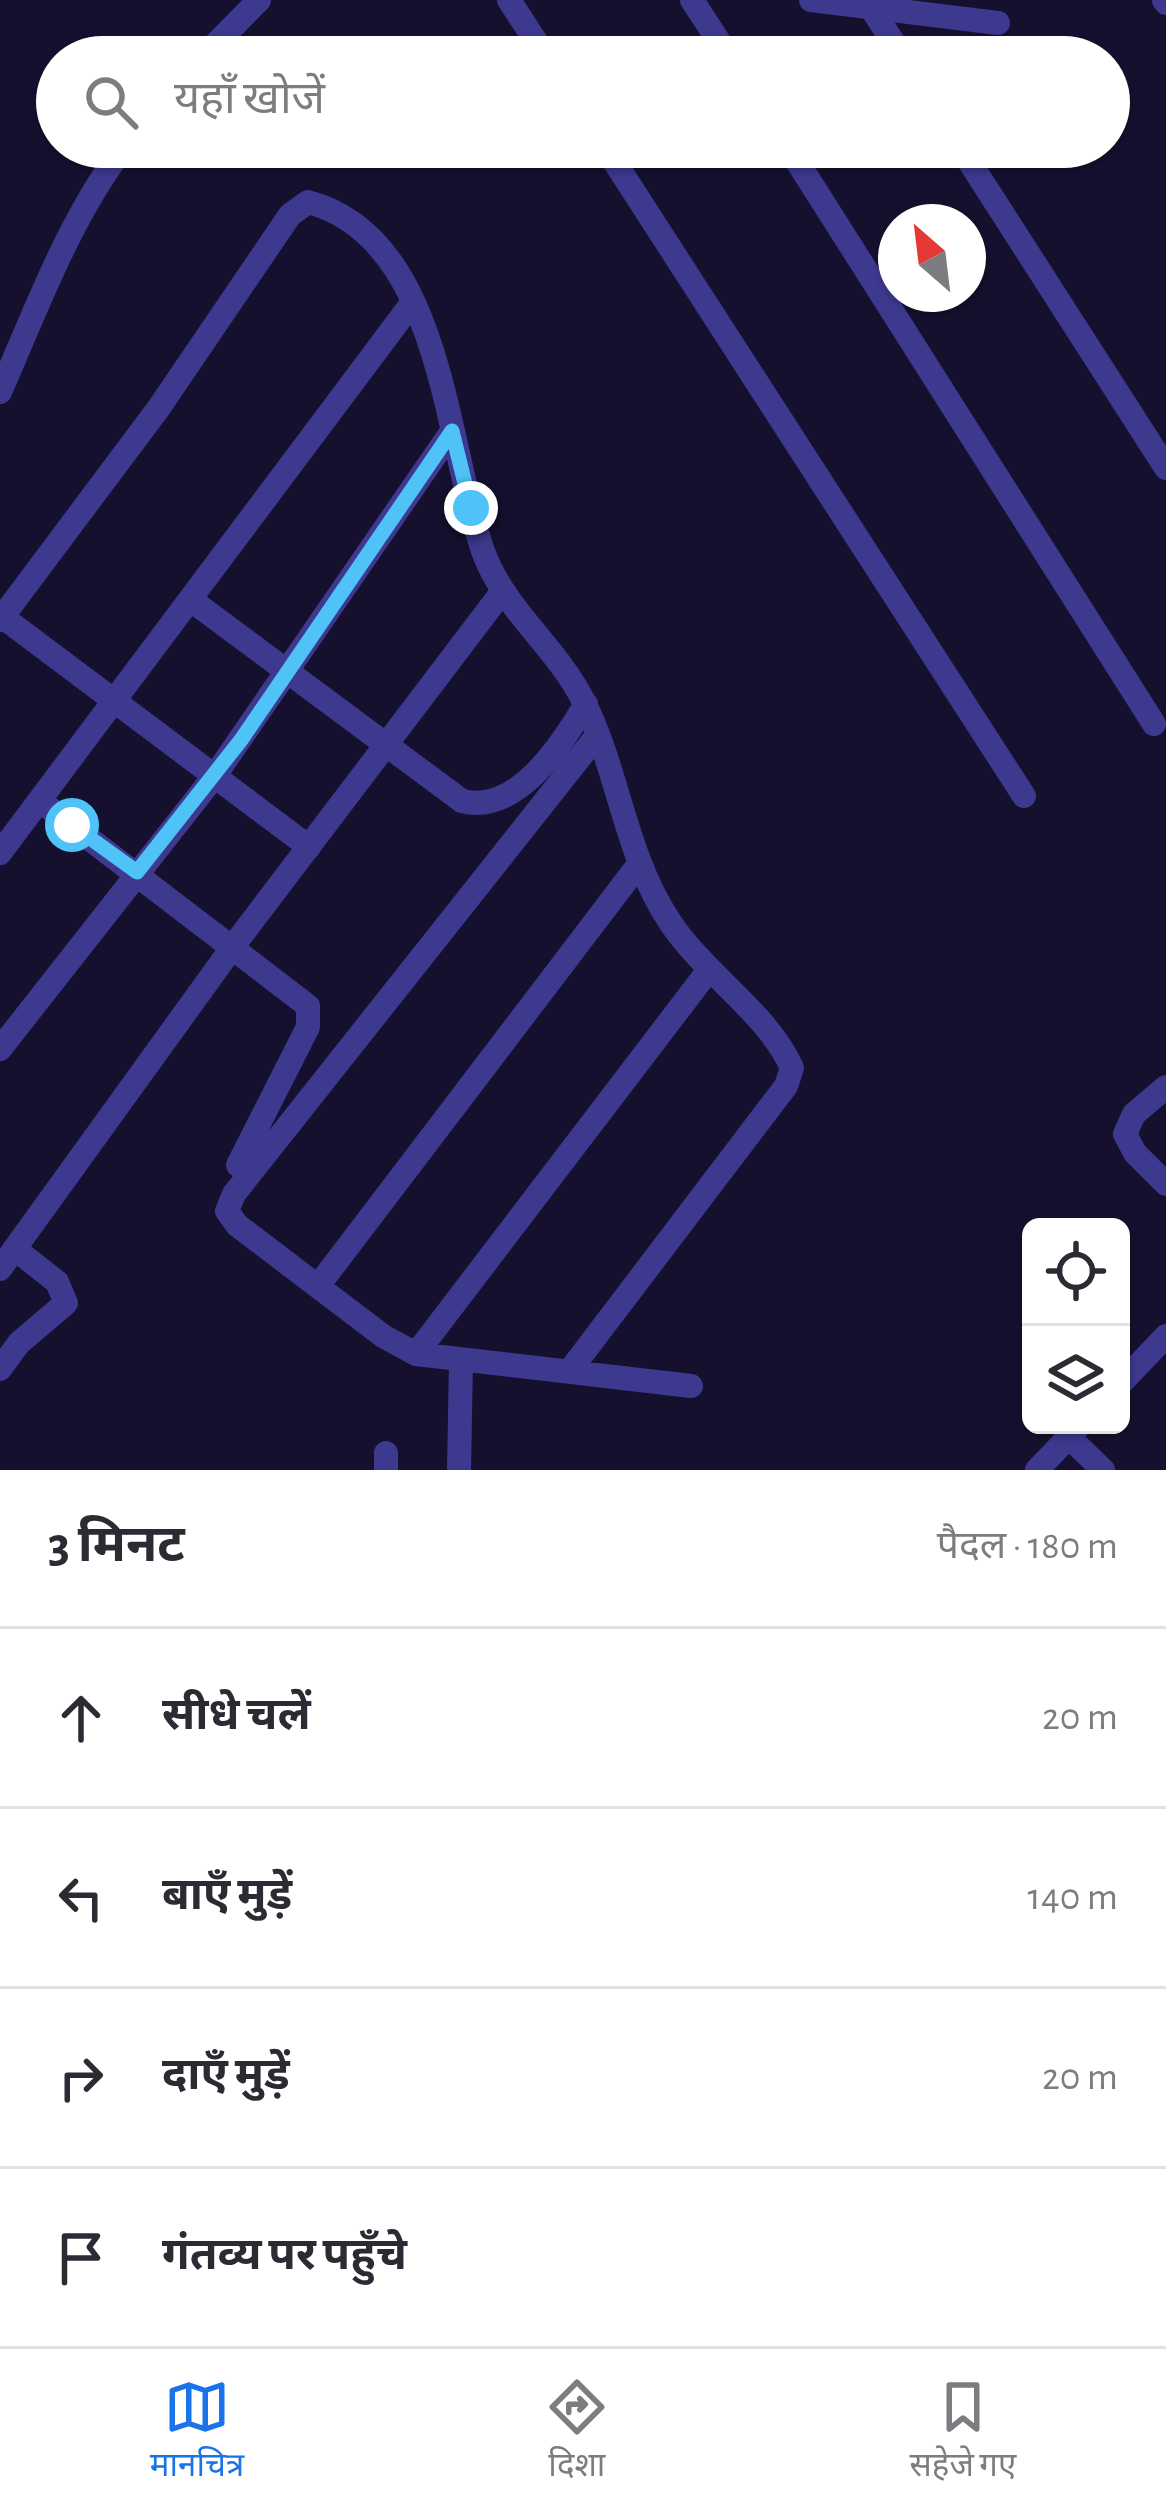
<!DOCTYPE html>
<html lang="hi">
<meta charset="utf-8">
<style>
:root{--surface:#fff;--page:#f2f2f3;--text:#2b2b33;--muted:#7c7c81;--line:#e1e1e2;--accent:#1a73e8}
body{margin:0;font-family:"Alegreya Sans","Noto Sans Devanagari",sans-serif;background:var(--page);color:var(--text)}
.controls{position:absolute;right:36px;bottom:36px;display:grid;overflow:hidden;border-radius:18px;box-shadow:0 3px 9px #0004}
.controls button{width:108px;height:108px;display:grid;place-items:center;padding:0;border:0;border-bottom:3px solid var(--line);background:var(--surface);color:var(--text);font:60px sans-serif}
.compass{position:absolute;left:878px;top:204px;width:108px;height:108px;border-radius:50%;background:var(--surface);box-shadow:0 3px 9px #0004;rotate:332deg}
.stop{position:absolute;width:36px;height:36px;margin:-27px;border:9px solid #4fc3f7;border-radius:50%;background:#fff}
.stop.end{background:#4fc3f7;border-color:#fff;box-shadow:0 3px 12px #0008}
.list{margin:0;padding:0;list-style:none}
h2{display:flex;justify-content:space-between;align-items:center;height:156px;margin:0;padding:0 48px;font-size:51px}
h2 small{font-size:39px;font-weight:400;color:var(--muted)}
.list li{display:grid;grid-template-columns:78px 1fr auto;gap:36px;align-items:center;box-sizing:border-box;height:180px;padding:0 48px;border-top:3px solid var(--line)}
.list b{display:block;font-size:45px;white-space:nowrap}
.list em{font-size:39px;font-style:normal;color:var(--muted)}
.icon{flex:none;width:66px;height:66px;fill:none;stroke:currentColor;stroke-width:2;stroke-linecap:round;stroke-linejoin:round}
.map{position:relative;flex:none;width:1166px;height:1470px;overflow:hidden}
.search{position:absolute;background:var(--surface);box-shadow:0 3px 9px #0004;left:36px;right:36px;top:36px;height:132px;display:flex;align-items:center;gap:30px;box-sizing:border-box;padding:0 42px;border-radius:66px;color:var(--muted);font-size:45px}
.sheet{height:876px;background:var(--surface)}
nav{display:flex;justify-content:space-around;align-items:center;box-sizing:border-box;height:168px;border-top:3px solid var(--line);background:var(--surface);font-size:33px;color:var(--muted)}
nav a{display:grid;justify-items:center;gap:6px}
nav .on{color:var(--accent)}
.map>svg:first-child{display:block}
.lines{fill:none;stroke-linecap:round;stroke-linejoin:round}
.street{stroke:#3d398f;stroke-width:24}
.route{stroke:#4fc3f7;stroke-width:15}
</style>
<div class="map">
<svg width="1166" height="1470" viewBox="0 0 1166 1470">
<rect width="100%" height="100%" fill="#15102e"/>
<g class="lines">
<!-- street -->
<path class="street" d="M509,0L546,57
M692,0L729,57
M811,0L998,23
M1164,0L1166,3
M871,8L903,57
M203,57L259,0
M605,147L1024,796
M788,147L1154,724
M960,147L1166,468
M0,392C36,310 69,219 124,147
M191,600L462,801C517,815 560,746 586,704
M0,615L309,847
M0,620L158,409L290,215L308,202C442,237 445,442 483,551C504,610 557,647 584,702C619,772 625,855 670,922C704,974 767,1012 792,1068L786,1086L571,1369
M596,737L234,1194L227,1211L237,1225L383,1336L416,1354L691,1386
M40,801L308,1006V1027L238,1165
M0,853L412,303
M0,1049L216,774L452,431
M1166,1087L1134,1114L1125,1134L1135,1153L1166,1184
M0,1269L234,945L502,592
M318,1286L639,864
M416,1354L708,971
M0,1369L19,1343L66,1303L57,1282L15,1249
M1121,1383L1166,1336
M1069,1437L1103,1470
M386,1453V1470
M459,1470L461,1361
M1037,1470L1080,1425"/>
</g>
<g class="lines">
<!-- route -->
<path class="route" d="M72,825L137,872L241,740L452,431L471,508"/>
</g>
</svg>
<div class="controls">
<button><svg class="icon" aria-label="locate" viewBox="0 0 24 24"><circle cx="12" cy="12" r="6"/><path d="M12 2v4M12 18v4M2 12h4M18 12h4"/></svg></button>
<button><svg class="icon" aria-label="layers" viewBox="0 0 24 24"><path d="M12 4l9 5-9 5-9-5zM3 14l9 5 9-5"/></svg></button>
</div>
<svg class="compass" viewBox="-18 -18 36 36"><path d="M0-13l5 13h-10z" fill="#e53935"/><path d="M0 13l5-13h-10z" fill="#7c7c81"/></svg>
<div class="stop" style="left:72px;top:825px"></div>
<div class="stop end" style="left:471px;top:508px"></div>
<div class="search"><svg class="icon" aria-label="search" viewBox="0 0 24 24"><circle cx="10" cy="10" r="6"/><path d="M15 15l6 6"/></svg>यहाँ खोजें</div>
</div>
<section class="sheet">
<h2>3 मिनट<small>पैदल · 180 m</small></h2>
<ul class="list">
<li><svg class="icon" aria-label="ahead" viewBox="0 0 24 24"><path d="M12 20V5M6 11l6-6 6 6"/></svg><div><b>सीधे चलें</b></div><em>20 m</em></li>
<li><svg class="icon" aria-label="left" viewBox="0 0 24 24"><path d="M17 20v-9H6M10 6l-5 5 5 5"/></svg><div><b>बाएँ मुड़ें</b></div><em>140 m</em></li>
<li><svg class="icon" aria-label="right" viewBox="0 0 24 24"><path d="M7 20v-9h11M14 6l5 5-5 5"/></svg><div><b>दाएँ मुड़ें</b></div><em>20 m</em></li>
<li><svg class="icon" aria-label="arrive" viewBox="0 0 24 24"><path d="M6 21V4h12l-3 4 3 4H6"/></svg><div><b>गंतव्य पर पहुँचे</b></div></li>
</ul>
</section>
<nav>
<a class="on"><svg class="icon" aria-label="map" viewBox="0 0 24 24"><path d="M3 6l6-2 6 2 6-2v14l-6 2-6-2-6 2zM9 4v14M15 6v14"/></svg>मानचित्र</a>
<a><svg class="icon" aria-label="directions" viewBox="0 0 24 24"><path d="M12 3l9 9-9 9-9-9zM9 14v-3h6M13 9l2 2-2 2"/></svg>दिशा</a>
<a><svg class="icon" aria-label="saved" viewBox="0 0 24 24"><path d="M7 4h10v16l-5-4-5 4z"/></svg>सहेजे गए</a>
</nav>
